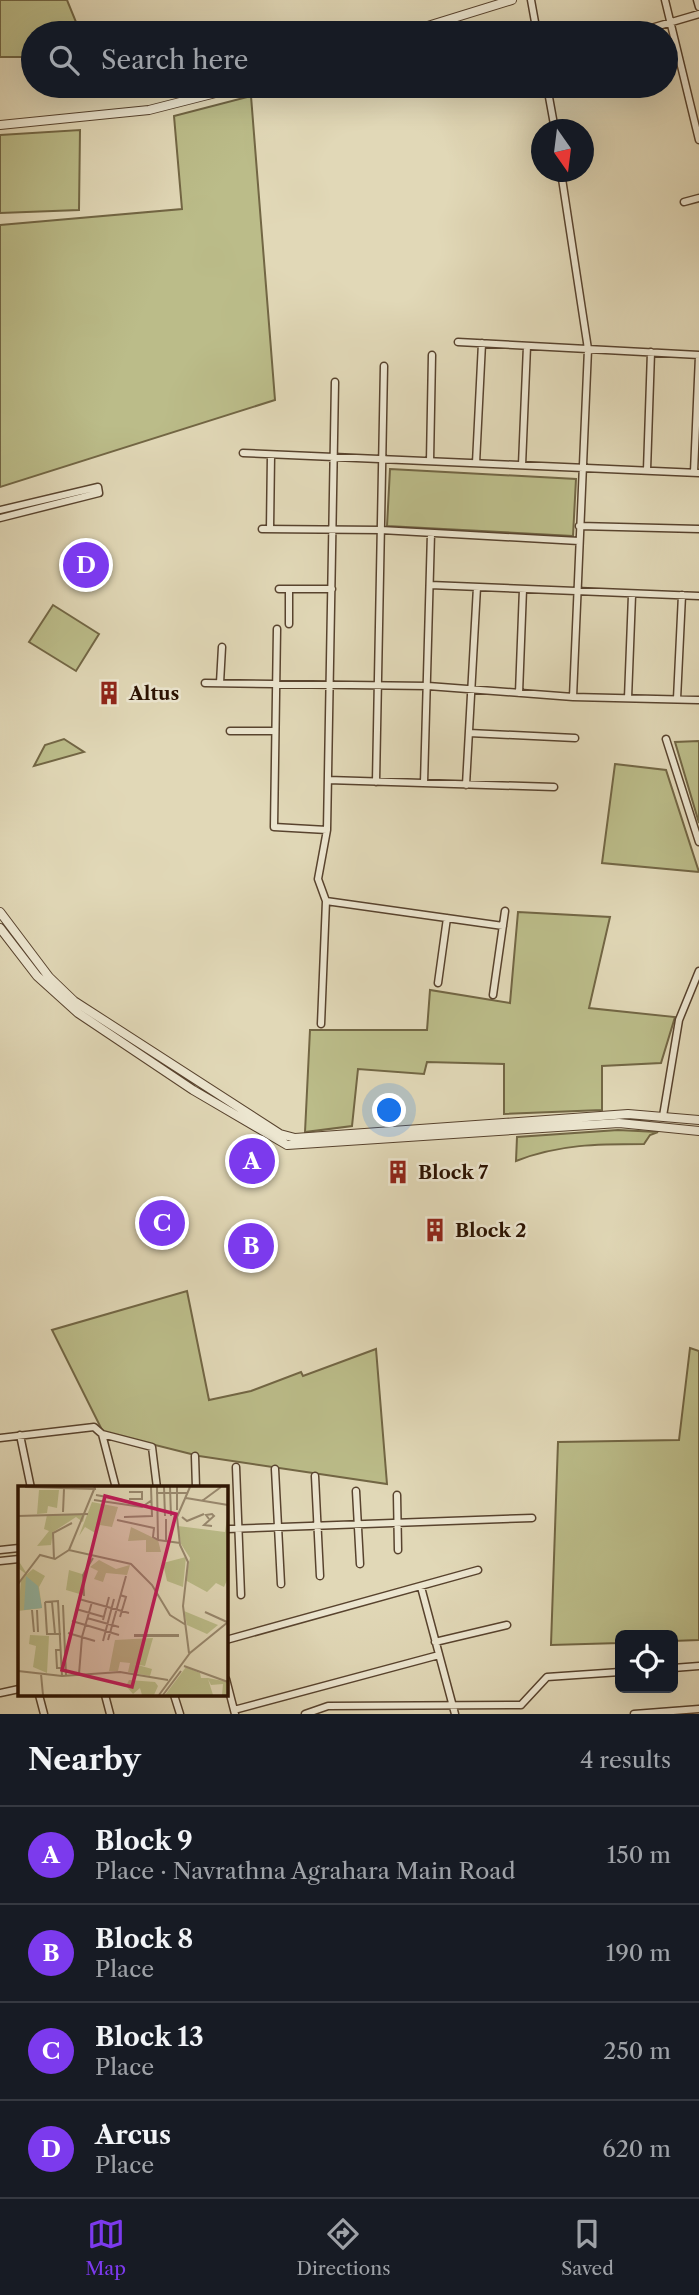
<!DOCTYPE html>
<meta charset="utf-8">
<style>
:root{--surface:#171b24;--page:#20242c;--text:#f1f3f6;--muted:#9ea1a6;--line:#363941;--accent:#7c3aed}
body{margin:0;font-family:"Libre Caslon Text",serif;background:var(--page);color:var(--text)}
.controls{position:absolute;right:21px;bottom:21px;display:grid;overflow:hidden;border-radius:10px;box-shadow:0 7px 28px #0002}
.controls button{width:63px;height:63px;display:grid;place-items:center;padding:0;border:0;border-bottom:2px solid var(--line);background:var(--surface);color:var(--text);font:35px sans-serif}
.compass{position:absolute;left:531px;top:119px;width:63px;height:63px;border-radius:50%;background:var(--surface);box-shadow:0 7px 28px #0002;rotate:166deg}
.you{position:absolute;left:390px;top:1111px;width:24px;height:24px;margin:-18px;border:5px solid #fff;border-radius:50%;background:#1a73e8;box-shadow:0 0 0 10px #1a73e833}
.badge{display:grid;place-items:center;width:46px;height:46px;border-radius:50%;background:var(--accent);color:#fff;font-size:23px;font-weight:700}
.pin{position:absolute;translate:-50% -50%;border:4px solid #fff;box-shadow:0 2px 7px #0006}
.list{margin:0;padding:0;list-style:none}
h2{display:flex;justify-content:space-between;align-items:center;height:91px;margin:0;padding:0 28px;font-size:30px}
h2 small{font-size:23px;font-weight:400;color:var(--muted)}
.list li{display:grid;grid-template-columns:46px 1fr auto;gap:21px;align-items:center;box-sizing:border-box;height:98px;padding:0 28px;border-top:2px solid var(--line)}
.list b{display:block;font-size:26px;white-space:nowrap}
.list p{margin:0;font-size:23px;white-space:nowrap;color:var(--muted)}
.list em{font-size:23px;font-style:normal;color:var(--muted)}
.icon{flex:none;width:38px;height:38px;fill:none;stroke:currentColor;stroke-width:2;stroke-linecap:round;stroke-linejoin:round}
.map{position:relative;flex:none;width:699px;height:1714px;overflow:hidden}
.search{position:absolute;background:var(--surface);box-shadow:0 7px 28px #0002;left:21px;right:21px;top:21px;height:77px;display:flex;align-items:center;gap:18px;box-sizing:border-box;padding:0 24px;border-radius:38px;color:var(--muted);font-size:26px}
.sheet{height:483px;background:var(--surface)}
nav{display:flex;justify-content:space-around;align-items:center;box-sizing:border-box;height:98px;border-top:2px solid var(--line);background:var(--surface);font-size:19px;color:var(--muted)}
nav a{display:grid;justify-items:center;gap:4px}
nav .on{color:var(--accent)}
.map>svg:first-child{display:block}
.green{fill:#bbbc89;stroke:#726644;stroke-width:2}
.lines{fill:none;stroke-linecap:round;stroke-linejoin:round}
.minor-casing{stroke:#58432e;stroke-width:9}
.tertiary-casing{stroke:#58432e;stroke-width:10}
.minor{stroke:#ece6d0;stroke-width:6}
.tertiary{stroke:#ece6d0;stroke-width:8}
.labels{text-anchor:middle;stroke-width:5;stroke-linejoin:round;paint-order:stroke}
.poi-label{font-size:19px;font-weight:bold;fill:#2a1100;stroke:#ece6d0;text-anchor:start}
.inset-road{fill:none;stroke:#98886e;stroke-width:2}
.view{fill:#c2185b;fill-opacity:0.15;stroke:#c2185b;stroke-width:3.5}
.inset-edge{fill:none;stroke:#2a1100;stroke-width:3.5}
</style>
<div class="map">
<svg width="699" height="1714" viewBox="0 0 699 1714">
<rect width="100%" height="100%" fill="#e1d8b7"/>
<filter id="stains"><feTurbulence type="fractalNoise" baseFrequency=".00286" numOctaves="4"/><feColorMatrix values="0 0 0 0 .2 0 0 0 0 .09 0 0 0 0 .02 0 0 0 .5 -.17"/></filter>
<radialGradient id="worn" r=".72"><stop offset=".6" stop-color="#630" stop-opacity="0"/><stop offset="1" stop-color="#630" stop-opacity=".3"/></radialGradient>
<!-- green -->
<path class="green" d="M0,0H67L76,22L73,33H33V57H0Z
M251,96L275,400L0,487V225L182,209L174,116Z
M80,130L79,210L0,213V135Z
M390,469L576,479L573,536L387,526Z
M53,605L99,634L76,671L29,642Z
M64,739L84,752L34,766L45,745Z
M699,741V823L675,742Z
M615,764L666,770L699,872L602,863Z
M518,912L610,917L589,1008L675,1017L661,1063L602,1066V1110L504,1114V1064L427,1062L424,1074L358,1069L352,1126L305,1132L310,1030H427L430,990L510,1003Z
M618,1130L658,1132L650,1135L644,1144C599,1144 559,1144 516,1161L517,1137Z
M187,1291L209,1400L251,1391L301,1372L303,1376L376,1349L387,1484L199,1456L103,1432L52,1330Z
M690,1348L699,1351V1640L673,1641V1635H620V1643L551,1645L558,1442L679,1440Z"/>
<g class="lines">
<!-- minor casing -->
<g class="minor-casing">
<path id="minor" d="M531,0L537,33
M665,0L699,140
M697,0L699,7
M648,29L699,14
M547,86L555,130
M561,172L588,349L573,697
M684,202L699,198
M458,342L699,355
M243,453L699,473
M430,461L432,355
M476,463L482,343
M522,465L527,346
M647,470L651,352
M694,472L699,356
M0,510L98,487L99,493L0,518
M579,526L699,529
M262,529L381,530L579,541
M270,529L271,455
M430,585L699,596
M279,589H332
M289,624V589
M277,629L274,827L327,830
M205,683L428,686L573,697L698,700
M220,683L222,647
M519,693L523,589
M628,698L632,595
M677,699L682,595
M230,731H275
M469,733L575,738
M666,739L699,842
M328,780L554,787
M376,782L384,366
M424,783L431,533
M466,785L477,587
M326,901L503,926
M438,983L447,918
M493,995L505,911
M321,1024L326,901L318,879L327,830L335,382
M663,1116L679,1020L699,971
M102,1434L116,1488
M20,1435L31,1488
M0,1438L94,1427L102,1434L152,1447L157,1488
M195,1456L196,1488
M236,1467L241,1595
M275,1469L281,1584
M315,1476L320,1576
M356,1491L360,1564
M397,1495L398,1550
M226,1529L532,1518
M0,1550L19,1548
M0,1561L19,1559
M421,1587L455,1714
M226,1640L478,1570
M435,1642L507,1625
M673,1668L699,1666
M226,1679L235,1714
M0,1693L19,1689
M39,1695L44,1714
M105,1695L110,1714
M174,1695L180,1714
M521,1705L547,1677L620,1672
M234,1710L439,1655
M305,1714L328,1706L521,1705
M634,1714L699,1709"/>
</g>
<!-- tertiary casing -->
<g class="tertiary-casing">
<path id="tertiary" d="M405,33L512,0
M0,125L149,110L243,86
M0,912L49,977L74,1001L280,1134L295,1138L628,1114L699,1120
M0,928L37,976L78,1013L193,1090L287,1145L619,1123L699,1131"/>
</g>
<!-- minor -->
<use href="#minor" class="minor"/>
<!-- tertiary -->
<use href="#tertiary" class="tertiary"/>
</g>
<!-- icons -->
<defs>
<g id="building-bare" transform="scale(1.89)"><path d="M-4-6H4V6H1V3H-1V6H-4ZM-2.5-4.3h1.7v1.8h-1.7ZM.8-4.3h1.7v1.8H.8ZM-2.5-1h1.7V.8h-1.7ZM.8-1h1.7V.8H.8Z" fill="#8f2418" stroke="#ece6d0" stroke-width="2.5" paint-order="stroke"/></g>
</defs>
<g fill-rule="evenodd">
<use href="#building-bare" x="109" y="693"/>
<use href="#building-bare" x="398" y="1172"/>
<use href="#building-bare" x="435" y="1230"/>
</g>
<g class="labels">
<!-- poi labels -->
<g class="poi-label">
<text x="129" y="700">Altus</text>
<text x="418" y="1179">Block 7</text>
<text x="455" y="1237">Block 2</text>
</g>
</g>
<!-- overview -->
<g transform="translate(18 1486)">
<rect width="210" height="210" fill="#e1d8b7"/>
<path d="M21,4H41L39,22L30,20L29,27L19,28ZM74,16L100,21L94,41L82,39L79,48L67,41L61,50ZM210,25V92L206,101L198,97L189,106L167,94L172,72L163,58L160,40L207,46ZM67,28L65,36L58,31L35,46L33,59L19,60L31,45L26,43L29,29ZM113,41L140,54L143,66H128V54L110,55ZM168,71L165,101L149,95L145,77ZM0,74L9,88L15,83L27,90L21,101L24,122L0,125L3,95L8,88L0,82ZM81,74L98,83L112,79L109,89L88,87L85,96L76,93L80,85L72,81ZM51,84L64,88L65,109L48,104ZM166,125L200,139L189,148L169,139ZM12,149L31,150L29,187L15,181L18,160L11,158ZM135,152L127,180L116,178L134,183L132,190L110,186L112,177L102,176L100,185H91L97,154ZM168,181L182,187L183,192H190L210,196V209H204L205,198L193,199L190,193L195,209H147ZM111,194L137,196L140,200L136,209H124L122,202L115,208L108,200Z" fill="#bbbc89"/>
<path d="M8,90L20,100L24,122L6,124Z" fill="#95bba9"/>
<path class="inset-road" d="M7,1L78,3M139,1L140,54M146,1L147,30M152,1L153,30M159,1V24M111,6H124V13H111M138,7H170M78,9L105,14M168,12L210,19M76,14L124,21L134,14M184,15L203,1M45,26L46,3M0,30L70,28M106,31L134,30L133,1M164,31L169,35L186,28M148,33V56M191,33L188,29L194,28L196,30L186,39L194,40M99,34L136,42L135,51L140,54M140,54L162,57M51,64L77,1M36,73L35,47L54,37M0,98L22,69L37,73L51,64L113,78L134,99L152,129L168,139M102,109L108,111L102,131M66,110L65,89L75,72M61,113L111,127M27,116L40,115L44,190M27,116L29,148H43M34,116L37,148M45,119L48,189M58,123L86,131M14,124L16,146M19,124L20,146M187,126L209,136M69,132L101,141M85,134L91,111M54,135L101,149M50,147L77,155M117,149H160V150H117ZM90,154L108,90M85,155L96,113M42,164H38L39,182H45M171,167L165,120L170,76L162,59L159,31L172,1M166,180L210,196M0,185L44,190L102,186L150,194M23,188L25,209M61,188L64,151L74,116M141,209L172,167L210,136M145,209L163,185"/>
<path class="view" d="M87,10L158,28L114,201L44,184Z"/>
<rect width="210" height="210" class="inset-edge"/>
</g>
<rect width="100%" height="100%" filter="url(#stains)"/>
<rect width="100%" height="100%" fill="url(#worn)"/>
</svg>
<div class="controls">
<button><svg class="icon" aria-label="locate" viewBox="0 0 24 24"><circle cx="12" cy="12" r="6"/><path d="M12 2v4M12 18v4M2 12h4M18 12h4"/></svg></button>
</div>
<svg class="compass" viewBox="-18 -18 36 36"><path d="M0-13l5 13h-10z" fill="#e53935"/><path d="M0 13l5-13h-10z" fill="#9ea1a6"/></svg>
<div class="you"></div>
<div class="pin badge" style="left:252px;top:1161px">A</div>
<div class="pin badge" style="left:251px;top:1246px">B</div>
<div class="pin badge" style="left:162px;top:1223px">C</div>
<div class="pin badge" style="left:86px;top:565px">D</div>
<div class="search"><svg class="icon" aria-label="search" viewBox="0 0 24 24"><circle cx="10" cy="10" r="6"/><path d="M15 15l6 6"/></svg>Search here</div>
</div>
<section class="sheet">
<h2>Nearby<small>4 results</small></h2>
<ul class="list">
<li><span class="badge">A</span><div><b>Block 9</b><p>Place · Navrathna Agrahara Main Road</p></div><em>150 m</em></li>
<li><span class="badge">B</span><div><b>Block 8</b><p>Place</p></div><em>190 m</em></li>
<li><span class="badge">C</span><div><b>Block 13</b><p>Place</p></div><em>250 m</em></li>
<li><span class="badge">D</span><div><b>Arcus</b><p>Place</p></div><em>620 m</em></li>
</ul>
</section>
<nav>
<a class="on"><svg class="icon" aria-label="map" viewBox="0 0 24 24"><path d="M3 6l6-2 6 2 6-2v14l-6 2-6-2-6 2zM9 4v14M15 6v14"/></svg>Map</a>
<a><svg class="icon" aria-label="directions" viewBox="0 0 24 24"><path d="M12 3l9 9-9 9-9-9zM9 14v-3h6M13 9l2 2-2 2"/></svg>Directions</a>
<a><svg class="icon" aria-label="saved" viewBox="0 0 24 24"><path d="M7 4h10v16l-5-4-5 4z"/></svg>Saved</a>
</nav>
